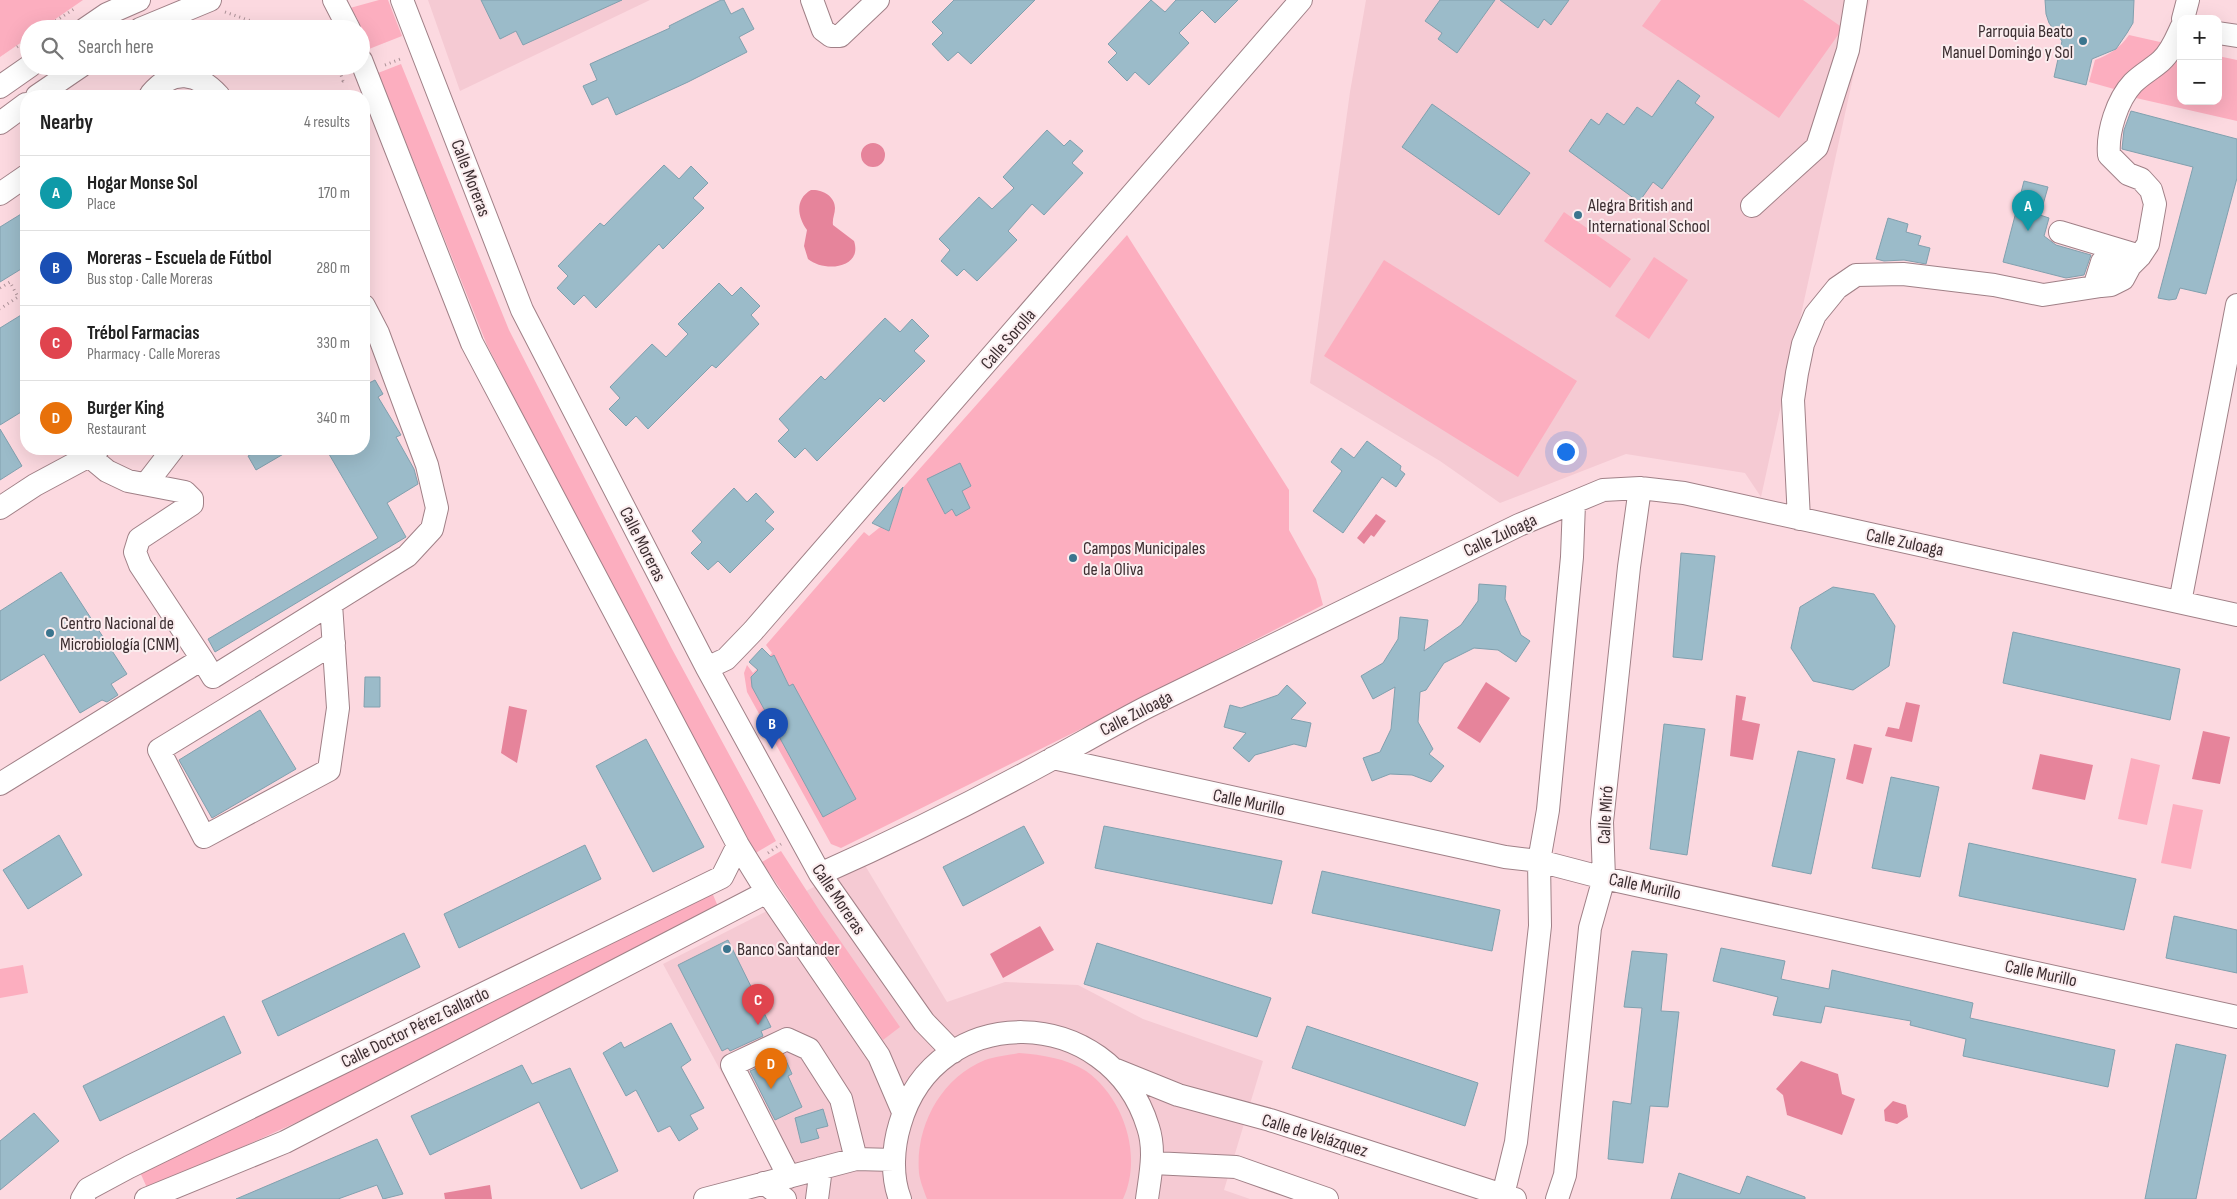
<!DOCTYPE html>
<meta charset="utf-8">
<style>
:root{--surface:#fff;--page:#f6f6f6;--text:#222;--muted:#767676;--line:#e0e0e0;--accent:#b45309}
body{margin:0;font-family:"Sofia Sans Condensed",sans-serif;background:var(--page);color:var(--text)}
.controls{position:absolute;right:15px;top:15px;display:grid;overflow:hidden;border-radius:10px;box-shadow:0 5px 20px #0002}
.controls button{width:45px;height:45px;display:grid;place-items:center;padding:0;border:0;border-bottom:1px solid var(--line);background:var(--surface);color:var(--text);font:25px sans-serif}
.you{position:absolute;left:1565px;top:451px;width:18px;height:18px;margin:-12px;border:4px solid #fff;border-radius:50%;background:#1a73e8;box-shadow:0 0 0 8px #1a73e833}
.badge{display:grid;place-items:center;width:32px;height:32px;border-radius:50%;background:var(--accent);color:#fff;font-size:16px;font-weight:700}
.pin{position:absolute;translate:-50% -41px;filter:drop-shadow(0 1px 2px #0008)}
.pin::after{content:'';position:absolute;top:26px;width:18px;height:15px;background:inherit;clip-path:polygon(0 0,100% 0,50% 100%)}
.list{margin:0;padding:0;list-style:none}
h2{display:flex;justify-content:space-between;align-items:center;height:65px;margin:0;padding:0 20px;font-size:21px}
h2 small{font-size:16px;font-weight:400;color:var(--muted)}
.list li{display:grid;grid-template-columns:32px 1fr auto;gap:15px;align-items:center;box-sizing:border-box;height:75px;padding:0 20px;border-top:1px solid var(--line)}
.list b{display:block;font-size:19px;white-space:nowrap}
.list p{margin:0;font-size:16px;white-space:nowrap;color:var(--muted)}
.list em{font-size:16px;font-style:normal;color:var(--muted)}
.icon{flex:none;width:28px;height:28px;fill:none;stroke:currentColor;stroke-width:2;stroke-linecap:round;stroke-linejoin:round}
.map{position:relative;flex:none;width:2237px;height:1199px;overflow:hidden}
.search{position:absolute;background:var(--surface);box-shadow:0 5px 20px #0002;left:20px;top:20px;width:350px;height:55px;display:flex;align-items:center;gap:12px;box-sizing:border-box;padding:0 18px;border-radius:28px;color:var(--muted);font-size:19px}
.panel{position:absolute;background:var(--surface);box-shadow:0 5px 20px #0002;left:20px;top:90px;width:350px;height:365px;border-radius:20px}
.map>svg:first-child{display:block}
.built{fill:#f5cad3}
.green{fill:#fcaebf}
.water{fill:#e6849b}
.building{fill:#9bbbc9;stroke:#81a0ae}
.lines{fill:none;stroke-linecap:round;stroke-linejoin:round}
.minor-casing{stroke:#a08087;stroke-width:24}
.path{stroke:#ac9197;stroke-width:3;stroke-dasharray:1 4;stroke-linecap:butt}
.minor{stroke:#fff;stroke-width:22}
.poi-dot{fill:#3b758e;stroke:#fbedef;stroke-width:2}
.labels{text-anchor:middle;stroke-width:4;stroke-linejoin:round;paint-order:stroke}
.poi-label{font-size:18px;fill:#3c2e31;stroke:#fbedef;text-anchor:start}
.street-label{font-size:18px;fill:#3c2e31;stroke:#fbedef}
</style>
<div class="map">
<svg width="2237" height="1199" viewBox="0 0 2237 1199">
<rect width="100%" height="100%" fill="#fcd9e0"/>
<!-- built -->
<path class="built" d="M428,0H650L460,91Z
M1366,0H1870L1761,497L1745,473L1626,454L1500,503L1440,461L1310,383L1350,92Z
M863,862L947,1002L1005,982L1078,985L1143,1019L1263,1061L1224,1190L1250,1199H764L786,1192L663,964Z"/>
<!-- green -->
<path class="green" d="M0,0H83L41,29H29V37L0,57Z
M379,0H388L402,36L369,49L357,18L350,8Z
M1661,0H1803L1843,28L1779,118L1642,26Z
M2129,35L2169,44L2114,89L2089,82L2095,60C2109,55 2120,48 2129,35Z
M2181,53V101H2218V56L2237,60V121L2136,98L2135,94Z
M401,64L509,330L672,649L776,841L754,854L661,681L487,345L378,73Z
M1564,212L1631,259L1610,288L1544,241Z
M1127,235L1289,490V530L1316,579L1323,605L1091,724L841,848L831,844L747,692L744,673L747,665L753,673L772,653L766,645L864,532L869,536L884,524V529L889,531L897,507L892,500Z
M1654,257L1688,280L1649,339L1615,316Z
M1384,260L1577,381L1518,477L1324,356Z
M2131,758L2160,765L2147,825L2118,819Z
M2173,804L2203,810L2191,869L2161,863Z
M781,851L821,913L900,1027L883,1040L762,862Z
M711,890L719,909L315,1114L148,1190L139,1170Z
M23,965L28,993L0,998V969Z
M1019,1053C1043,1055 1065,1058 1086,1071C1124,1098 1143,1156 1123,1199H927C924,1191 920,1181 919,1173C915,1126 941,1078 985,1060C996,1056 1009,1055 1019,1053Z"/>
<!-- water -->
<path class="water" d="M861 155a12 12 0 1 1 24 0a12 12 0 1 1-24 0Z
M811,190C822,189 835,196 835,208C835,214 832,219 833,225L854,241C863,268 825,273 808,259L804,246L807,230C797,216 795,199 811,190Z
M1376,514L1386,521L1374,537L1371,535L1364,544L1357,538Z
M1486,682L1510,698L1480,743L1457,728Z
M1736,695L1746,697L1742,720L1760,724L1753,760L1730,756Z
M1906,702L1920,705L1912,742L1885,736L1888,727L1899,729Z
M509,706L527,710L517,763L501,753Z
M2203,731L2230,737L2220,784L2192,779Z
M1854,744L1872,748L1863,784L1846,779Z
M2040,754L2093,765L2085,800L2032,789Z
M1040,926L1054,950L1003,978L990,954Z
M1801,1061L1838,1074L1842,1094L1855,1099L1842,1135L1787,1115L1783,1095L1776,1089Z
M1893,1101L1906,1105L1908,1117L1897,1124L1885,1121L1884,1110Z
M490,1185L492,1199H445L444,1193Z"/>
<!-- building -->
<path class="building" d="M481,0H622L523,45L516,31L500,39Z
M721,0H724L731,14L743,8L754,29L739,37L747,52L688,82L616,115L608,97L592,105L583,86L597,80L590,64L670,28L669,26Z
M954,0H1035L971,64L958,52L948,61L932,44L943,33L932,22Z
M1151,0L1165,12L1176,0H1238L1215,23L1202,10L1179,33L1189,43L1149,85L1135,72L1127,81L1108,62L1117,53L1108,44Z
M1440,0H1495L1457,53L1438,39L1442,33L1425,21Z
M1500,0H1569L1551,25L1544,19L1538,28Z
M2045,0H2134L2133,23L2127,33L2116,49L2092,59L2086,85L2054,77L2062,41L2049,23L2046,14Z
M1678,80L1700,96L1695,103L1714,117L1662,189L1653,182L1639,202L1569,151L1591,119L1599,125L1607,113L1624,125L1637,107L1652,117Z
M1432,104L1530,173L1499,215L1402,147Z
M2131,111L2237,139V178L2206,294L2180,288L2176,299L2169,300L2158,298L2193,167L2122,149L2124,130Z
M1047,130L1064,146L1070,140L1083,151L1072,163L1083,173L1044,215L1032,204L1008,231L1017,240L977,281L964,269L957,276L941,261L950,250L939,239L979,197L992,209L1014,188L1003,177Z
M664,165L679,179L691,166L708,183L693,198L704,208L663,249L659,244L596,308L584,295L574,305L557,288L568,276L558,266L600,223L604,226Z
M2024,181L2048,187L2040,215L2049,218L2044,236L2056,245L2091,255L2084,275L2066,278L2003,262Z
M26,211V266L0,282V227Z
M1888,218L1908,224L1906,232L1921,236L1918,245L1930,248L1926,264L1904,260L1884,261L1876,259Z
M719,283L732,296L741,287L760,306L751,315L759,324L716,368L712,365L648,429L636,416L626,426L609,409L620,398L610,387L652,344L666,357L688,334L678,324Z
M26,312V409L0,425V328Z
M885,318L900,332L912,319L929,336L914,351L925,361L884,402L880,398L817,461L805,448L795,458L778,441L789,430L779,419L821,376L825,380Z
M364,374L369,383L375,380L383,394L378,397L401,435L396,437L414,469L418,484L387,503L406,537L215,652L208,639L378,538L326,449H364Z
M0,429L22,466L0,480Z
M1367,441L1401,466L1400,470L1405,474L1396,487L1382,477L1343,533L1313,511L1342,471L1331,462L1341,448L1354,458Z
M261,449H292L256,470L248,456Z
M960,463L971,486L962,491L970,508L956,516L952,509L945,514L927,479Z
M903,487L889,531L872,523Z
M734,488L747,502L756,493L774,512L765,521L774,529L730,573L718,561L708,570L691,553L702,542L692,531Z
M1681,553L1715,556L1702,660L1673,657Z
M61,572L127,674L111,684L118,695L107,702L102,700L80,713L44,654L0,681V611Z
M1479,584L1506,586L1505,599L1521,635L1530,641L1516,662L1498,650L1474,648L1444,663L1426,690L1420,692L1418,722L1433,749L1429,754L1444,766L1431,782L1412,775L1390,774L1372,781L1363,758L1380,752L1391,729L1395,687L1373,699L1361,676L1383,663L1398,639L1400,617L1428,620L1424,651L1461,625L1478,601Z
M1833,587L1874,594L1895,626L1889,666L1853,690L1813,681L1791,648L1800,607Z
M2013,632L2180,669L2170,720L2003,683Z
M762,648L771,657L774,655L789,686L793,684L856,799L823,817L752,687L751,677L758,670L749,662Z
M365,677H380V707H364Z
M1287,685L1306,703L1291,719L1311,723L1306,747L1294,744L1255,755L1249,762L1233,748L1246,733L1224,727L1230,705L1241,708L1258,702L1278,695Z
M260,710L296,769L212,818L179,760Z
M1664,724L1705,729L1687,855L1650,849Z
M646,739L704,847L653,872L596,766Z
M1798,751L1835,759L1811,874L1772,866Z
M1891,777L1939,787L1920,877L1872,868Z
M1024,826L1044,863L963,906L943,867Z
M1104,826L1282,861L1272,904L1095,868Z
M59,835L82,875L28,909L3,870Z
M1969,843L2136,879L2124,930L1959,896Z
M585,845L601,879L459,948L444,914Z
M1322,871L1500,910L1492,951L1312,913Z
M2174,916L2237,930V973L2166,958Z
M404,933L420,967L278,1036L262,1001Z
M728,940L771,1027L761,1031L763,1036L730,1051L728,1048L722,1051L678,965Z
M1097,943L1271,998L1257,1037L1084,984Z
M1721,948L1785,961L1781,979L1829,989L1832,970L1973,1003L1970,1018L2115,1050L2108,1087L1963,1056L1966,1039L1910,1025L1911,1021L1825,1006L1821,1023L1773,1015L1778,997L1713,981Z
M1632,951L1667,954L1661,1011L1679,1012L1668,1107L1650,1106L1643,1163L1608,1159L1613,1101L1631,1104L1642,1008L1624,1007Z
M224,1016L241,1053L100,1121L83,1086Z
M671,1023L691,1060L681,1067L704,1108L690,1115L698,1129L679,1141L670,1126L658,1132L636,1090L626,1096L603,1053L621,1042L624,1048Z
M1307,1026L1478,1083L1465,1126L1292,1068Z
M2176,1044L2226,1055L2196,1199H2145Z
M784,1056L792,1074L788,1076L802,1107L775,1120L750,1071Z
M522,1065L532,1084L570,1068L618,1171L581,1189L539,1102L430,1155L411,1116Z
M823,1109L828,1126L816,1129L819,1138L801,1143L795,1118Z
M34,1113L59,1141L0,1190V1141Z
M377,1139L403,1194L383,1199L377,1185L338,1199H236Z
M1679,1173L1740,1194L1747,1176L1805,1197V1199H1671Z"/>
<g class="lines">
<!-- minor casing -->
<g class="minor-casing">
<path id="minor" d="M334,0L349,29
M402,0L522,310L707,668L820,874L924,1022L953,1052
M812,0L823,30L831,36H840L878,0
M2183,19L2188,0
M85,29L107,14L139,0
M140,29L210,0
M2218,33L2237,36
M361,60L472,343L738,845L767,892L879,1056L903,1112
M0,87L30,66
M151,94C173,68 197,72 219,96
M37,96L81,66
M0,123L26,104
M0,194L26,176
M1752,206L1817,147L1848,50L1856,0
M2060,232L2140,256
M2130,266L2116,267L2102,262L2096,281L2101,286L2111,285L2123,279L2130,266L2140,256L2148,244L2155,204L2151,190L2141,179L2128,174L2109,155C2107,132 2117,100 2133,83C2142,74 2152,69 2161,61C2171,52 2176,39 2181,28
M146,484L173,449
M0,508L35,485L89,456
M1799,519L1793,400L1797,373L1803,344L1815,315L1837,288L1856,275L1903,274L1994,285L2043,295L2101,286
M2182,592L2237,305
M331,604L338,708L329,770L204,837L159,750L334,643
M202,659L213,677L407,556L432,529L437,508L427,465L378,333L364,306
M707,668L726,659L753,631L1301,0
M1053,758L1505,857L1539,861L1604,878L2237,1017
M0,784L202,659L140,565L135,552L139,539L192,504V499L185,492L128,481L107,471L89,456L98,449
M820,874C899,839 977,800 1052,759C1085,741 1116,723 1149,706L1519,525L1603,490L1640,488L1684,493L2237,615
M1116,1070L1178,1095L1270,1120L1515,1199
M1153,1163L1236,1167L1327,1199
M789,1177L732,1065L787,1039L809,1049L841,1099L856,1159
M764,1183L785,1199
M1503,1195L1516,1142L1540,926L1539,861L1548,810L1572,557L1574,503
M82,1199L88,1189L129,1167L722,877L738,845
M146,1199L285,1142L767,892
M705,1199L856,1159L894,1160
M817,1199L821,1168
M900,1199C891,1176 893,1147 900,1124C936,999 1110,1003 1148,1127C1156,1151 1150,1176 1147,1199
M1557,1199L1565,1175L1590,928L1604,878L1602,822L1629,567L1640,488"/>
</g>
<!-- path -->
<path class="path" d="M225,12L274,29
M43,29L74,9
M17,47L29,39
M385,65L403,58
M338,66L343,81L347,80
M0,288L10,282L18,297L0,309
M768,853L781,844"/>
<!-- minor -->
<use href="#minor" class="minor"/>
</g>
<!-- markers -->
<g class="poi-dot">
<circle cx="2083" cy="41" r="5"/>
<circle cx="1578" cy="215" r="5"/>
<circle cx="1073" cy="558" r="5"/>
<circle cx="50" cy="633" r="5"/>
<circle cx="727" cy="949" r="5"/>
</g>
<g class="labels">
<!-- poi labels -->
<g class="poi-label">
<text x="2073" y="37" text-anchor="end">Parroquia Beato<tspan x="2073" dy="21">Manuel Domingo y Sol</tspan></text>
<text x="1588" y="211">Alegra British and<tspan x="1588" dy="21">International School</tspan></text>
<text x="1083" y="554">Campos Municipales<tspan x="1083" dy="21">de la Oliva</tspan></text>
<text x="60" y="629">Centro Nacional de<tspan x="60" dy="21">Microbiología (CNM)</tspan></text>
<text x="737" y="955">Banco Santander</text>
</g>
<!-- street labels -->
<g class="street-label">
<text transform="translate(471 178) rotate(69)" y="6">Calle Moreras</text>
<text transform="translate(1008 339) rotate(-49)" y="6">Calle Sorolla</text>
<text transform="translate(1500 535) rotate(-25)" y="6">Calle Zuloaga</text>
<text transform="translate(1905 542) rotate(12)" y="6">Calle Zuloaga</text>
<text transform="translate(643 544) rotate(63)" y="6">Calle Moreras</text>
<text transform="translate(1136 713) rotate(-27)" y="6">Calle Zuloaga</text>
<text transform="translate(1249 802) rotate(12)" y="6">Calle Murillo</text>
<text transform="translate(1605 815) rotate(-87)" y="6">Calle Miró</text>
<text transform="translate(1645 886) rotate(12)" y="6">Calle Murillo</text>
<text transform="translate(839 899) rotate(56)" y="6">Calle Moreras</text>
<text transform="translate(2041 973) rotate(12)" y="6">Calle Murillo</text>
<text transform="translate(415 1027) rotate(-26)" y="6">Calle Doctor Pérez Gallardo</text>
<text transform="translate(1315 1135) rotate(17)" y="6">Calle de Velázquez</text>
</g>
</g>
</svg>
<div class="controls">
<button>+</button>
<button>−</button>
</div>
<div class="you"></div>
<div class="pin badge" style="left:2028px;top:231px;background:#0f9aa8">A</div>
<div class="pin badge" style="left:772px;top:749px;background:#1a4fb4">B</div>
<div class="pin badge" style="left:758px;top:1025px;background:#e0444e">C</div>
<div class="pin badge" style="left:771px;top:1089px;background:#e8710a">D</div>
<div class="search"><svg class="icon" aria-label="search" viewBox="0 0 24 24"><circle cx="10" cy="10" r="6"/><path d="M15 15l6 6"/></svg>Search here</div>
<section class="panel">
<h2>Nearby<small>4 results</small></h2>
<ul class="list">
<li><span class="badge" style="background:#0f9aa8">A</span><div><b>Hogar Monse Sol</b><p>Place</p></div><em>170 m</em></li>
<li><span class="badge" style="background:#1a4fb4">B</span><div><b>Moreras - Escuela de Fútbol</b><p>Bus stop · Calle Moreras</p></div><em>280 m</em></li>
<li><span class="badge" style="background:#e0444e">C</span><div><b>Trébol Farmacias</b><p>Pharmacy · Calle Moreras</p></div><em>330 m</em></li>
<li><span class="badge" style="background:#e8710a">D</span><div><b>Burger King</b><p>Restaurant</p></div><em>340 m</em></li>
</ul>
</section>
</div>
